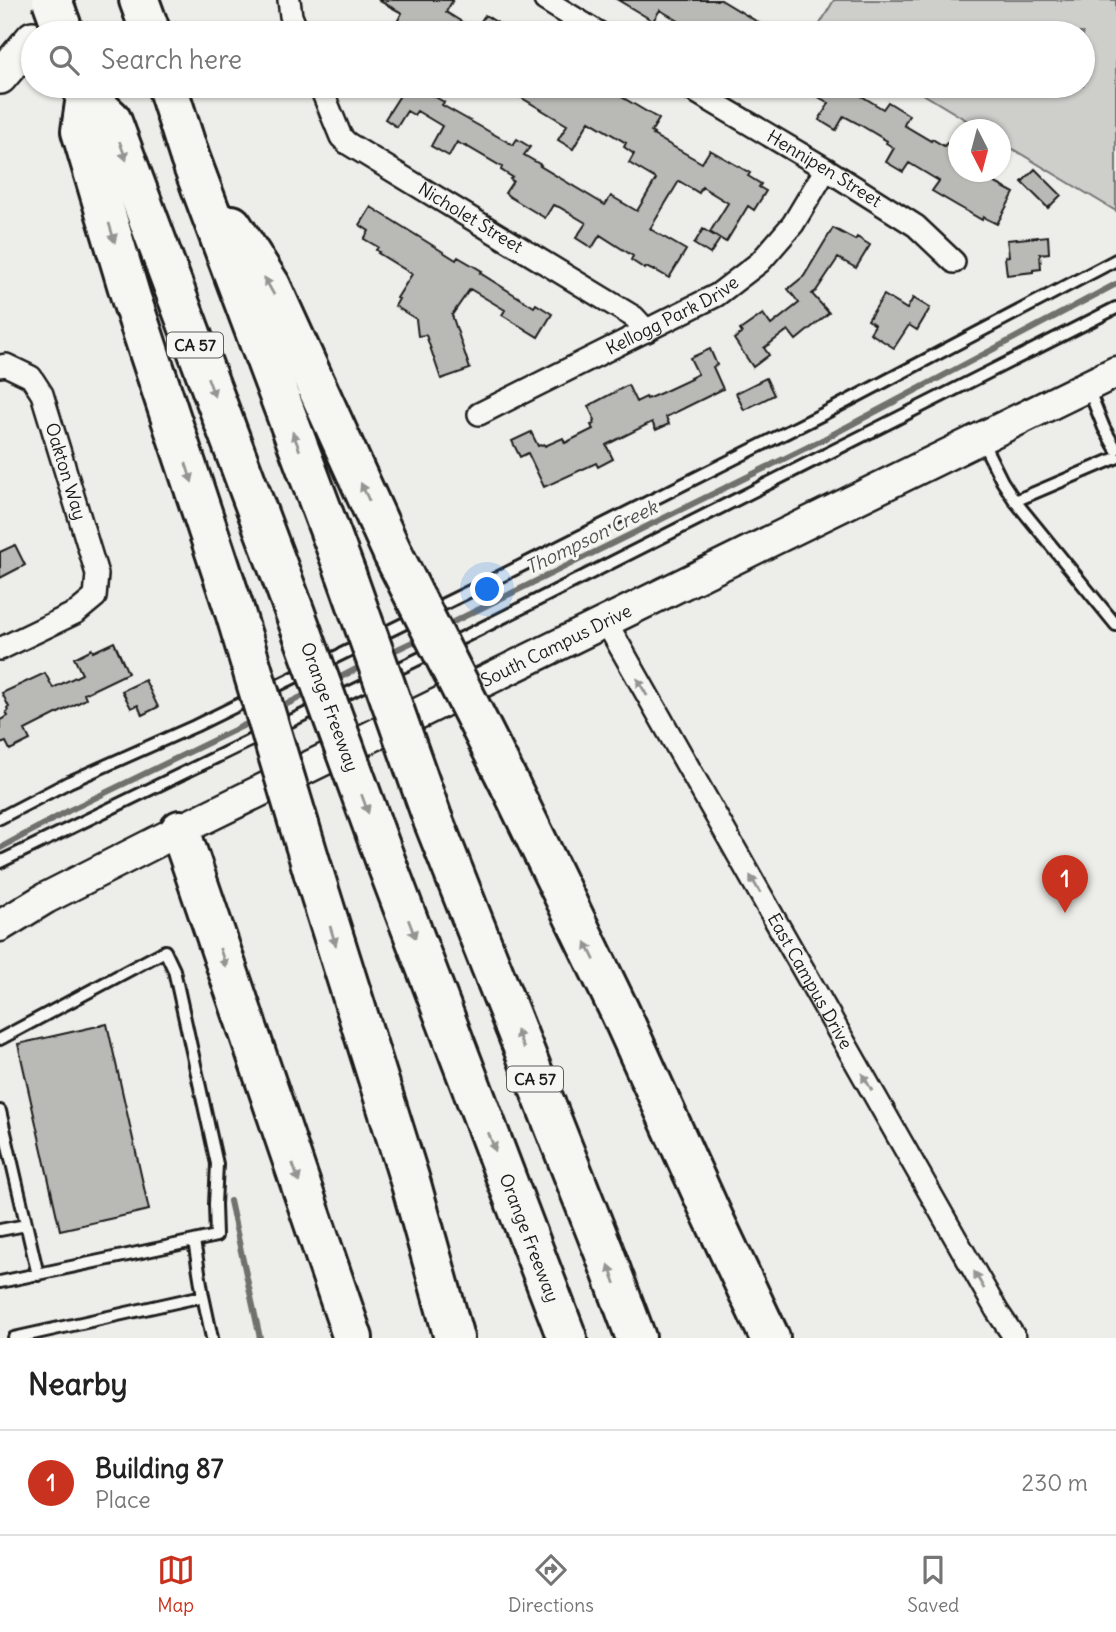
<!DOCTYPE html>
<style>
:root{--surface:#fff;--page:#f2f2f2;--text:#222;--muted:#767676;--line:#e0e0e0;--accent:#c8321e}
body{margin:0;font-family:Delius,sans-serif;background:var(--page);color:var(--text)}
.compass{position:absolute;left:948px;top:119px;width:63px;height:63px;border-radius:50%;background:var(--surface);box-shadow:0 2px 5px #0004;rotate:174deg}
.you{position:absolute;left:488px;top:590px;width:24px;height:24px;margin:-18px;border:5px solid #fff;border-radius:50%;background:#1a73e8;box-shadow:0 0 0 10px #1a73e833}
.badge{display:grid;place-items:center;width:46px;height:46px;border-radius:50%;background:var(--accent);color:#fff;font-size:23px;font-weight:700}
.pin{position:absolute;translate:-50% -58px;filter:drop-shadow(0 2px 4px #0008)}
.pin::after{content:'';position:absolute;top:37px;width:24px;height:21px;background:inherit;clip-path:polygon(0 0,100% 0,50% 100%)}
.list{margin:0;padding:0;list-style:none}
h2{display:flex;justify-content:space-between;align-items:center;height:91px;margin:0;padding:0 28px;font-size:30px}
h2 small{font-size:23px;font-weight:400;color:var(--muted)}
.list li{display:grid;grid-template-columns:46px 1fr auto;gap:21px;align-items:center;box-sizing:border-box;height:105px;padding:0 28px;border-top:2px solid var(--line)}
.list b{display:block;font-size:26px;white-space:nowrap}
.list p{margin:0;font-size:23px;white-space:nowrap;color:var(--muted)}
.list em{font-size:23px;font-style:normal;color:var(--muted)}
.icon{flex:none;width:38px;height:38px;fill:none;stroke:currentColor;stroke-width:2;stroke-linecap:round;stroke-linejoin:round}
.map{position:relative;flex:none;width:1116px;height:1338px;overflow:hidden}
.search{position:absolute;background:var(--surface);box-shadow:0 2px 5px #0004;left:21px;right:21px;top:21px;height:77px;display:flex;align-items:center;gap:18px;box-sizing:border-box;padding:0 24px;border-radius:38px;color:var(--muted);font-size:26px}
.sheet{height:196px;background:var(--surface)}
nav{display:flex;justify-content:space-around;align-items:center;box-sizing:border-box;height:98px;border-top:2px solid var(--line);background:var(--surface);font-size:19px;color:var(--muted)}
nav a{display:grid;justify-items:center;gap:4px}
nav .on{color:var(--accent)}
.map>svg:first-child{display:block}
.green{fill:#cececb;stroke:#757574;stroke-width:2}
.lines{fill:none;stroke-linecap:round;stroke-linejoin:round}
.stream{stroke:#6f6f6d;stroke-width:6}
.building{fill:#b9b9b6;stroke:#1c1c1c;stroke-width:2}
.lane-casing{stroke:#1c1c1c;stroke-width:16}
.street-casing{stroke:#1c1c1c;stroke-width:26}
.secondary-casing{stroke:#1c1c1c;stroke-width:35}
.primary-casing{stroke:#1c1c1c;stroke-width:38}
.highway-casing{stroke:#1c1c1c;stroke-width:44}
.lane{stroke:#f6f6f2;stroke-width:10}
.street{stroke:#f6f6f2;stroke-width:21}
.secondary{stroke:#f6f6f2;stroke-width:30}
.primary{stroke:#f6f6f2;stroke-width:33}
.highway{stroke:#f6f6f2;stroke-width:38}
.highway-bridge-casing{stroke:#1c1c1c;stroke-width:44;stroke-linecap:butt}
.highway-bridge{stroke:#f6f6f2;stroke-width:38}
.oneway{fill:#949492}
.labels{text-anchor:middle;stroke-width:6;stroke-linejoin:round;paint-order:stroke}
.shield{fill:#f6f6f2;stroke:#5d5d5c;stroke-width:2}
.shield-label{font-size:16px;font-weight:bold;fill:#1c1c1c}
.street-label{font-size:18px;fill:#1c1c1c;stroke:#f6f6f2}
.water-label{font-size:19px;font-style:italic;fill:#535352;stroke:#f6f6f2}
</style>
<div class="map">
<svg width="1116" height="1338" viewBox="0 0 1116 1338">
<rect width="100%" height="100%" fill="#edede9"/>
<filter id="ink" filterUnits="userSpaceOnUse"><feTurbulence type="fractalNoise" baseFrequency=".0143" numOctaves="2"/><feDisplacementMap in="SourceGraphic" scale="14" xChannelSelector="R" yChannelSelector="G"/><feConvolveMatrix kernelMatrix="1 2 1 2 8 2 1 2 1" color-interpolation-filters="sRGB"/></filter>
<g filter="url(#ink)">
<!-- green -->
<path class="green" d="M834,0H1116V211L1001,142L1000,130L981,129L910,86H1083V33H825L817,29Z"/>
<g class="lines">
<!-- stream -->
<path class="stream" d="M443,627L824,439L1116,284
M387,654L421,638
M333,681L364,665
M277,709L311,692
M0,848L70,810L255,720
M230,1201L260,1338"/>
</g>
<!-- building -->
<path class="building" d="M378,0H453L446,12L475,30L485,15L514,33H416L397,22L402,13Z
M618,0H721L776,33H685L689,27L660,10L653,21Z
M406,86H416L444,102L442,105L513,145L517,139L530,147L524,155L541,165L540,166L605,205L611,196L637,211L656,179L629,163L634,154L624,147L626,143L589,121L573,149L558,140L567,125L502,86H603L659,119L651,132L654,134L653,135L702,163L710,150L750,173L748,176L761,184L759,187L766,191L754,210L748,206L726,242L710,232L728,203L702,187L699,193L679,181L650,229L686,250L669,278L655,270L654,271L646,267L645,269L631,260L633,256L600,235L592,248L576,238L586,223L559,207L553,205L545,218L510,197L505,193L513,181L510,179L512,177L501,170L502,167L466,146V147L457,142L449,156L431,146L442,126L417,111L414,115L407,111L397,127L385,119Z
M799,86H845L883,109L888,102L909,115L904,125L931,141L932,139L944,146L947,143L958,150V172H975L1014,193L997,224L983,217L982,220L932,191L939,181L909,163L903,172L886,162L894,148L886,143L887,141L857,123L844,116L836,130L819,120L829,103Z
M1035,169L1061,195L1048,208L1022,182Z
M371,207L456,260L458,257L482,271L480,273L534,307L536,304L552,314L538,337L502,315L505,310L470,289L452,315L470,369L441,379L426,335L418,336L416,319L395,306L399,299L397,298L412,274L378,253L379,252L376,250L378,247L364,239L369,231L360,225Z
M833,228L855,240L857,237L870,245L856,268L838,258L816,291L812,294L829,313L796,340L788,330L764,348L769,355L753,367L734,339L742,333L740,330L763,314L771,325L799,303L788,289L804,276Z
M703,229L720,239L710,254L694,244Z
M1048,236L1049,253L1040,254L1041,269L1033,270V272L1007,275L1005,257L1009,256L1007,240Z
M884,295L907,309L913,298L930,308L917,330L909,325L894,348L870,333L875,325L868,320Z
M710,349L717,365L713,367L723,389L666,417L669,424L656,430L652,422L606,445L613,459L598,467L596,463L544,487L528,453L520,457L512,441L531,432L538,446L544,444L545,446L563,438L565,443L593,429L591,425L594,424L593,421L595,420L588,406L628,385L636,402L646,397L647,399L661,393L691,379L690,378L698,374L690,358Z
M766,378L774,395L744,410L736,393Z
M15,545L25,565L0,578V552Z
M114,642L128,673L84,694L86,699L25,730L30,740L10,750L6,742L0,744V720L8,716L6,712L8,711L7,708L9,707L2,693L45,673L53,688L82,674L74,658L92,649L93,652Z
M145,680L158,707L142,715L138,705L131,708L122,691Z
M107,1024L149,1210L60,1230L18,1044Z"/>
<g class="lines">
<!-- lane casing -->
<g class="lane-casing">
<path id="lane" d="M1088,388L1104,428L1116,449
M982,441L1002,481L1015,501L1116,458
M1015,501L1116,625
M0,818L69,782L195,726L503,575L823,414L1116,260
M0,862L464,637L1116,308
M0,1039L165,951L174,970L217,1164L215,1204L216,1236L194,1241L203,1296L14,1338
M0,1111L38,1275
M0,1230L26,1225
M0,1282L194,1241
M203,1296L212,1338"/>
</g>
<!-- street casing -->
<g class="street-casing">
<g id="street">
<path d="M289,0L291,16L298,33"/>
<path d="M545,0L599,33"/>
<path id="s1" d="M320,86L341,137L347,143L634,317L647,331"/>
<path id="s2" d="M686,86L826,169L916,226L954,262"/>
<path id="s3" d="M0,366L6,365L31,377L42,394L97,574L95,597L77,612L0,649"/>
<path id="s4" d="M479,414L717,295L760,262L793,224L826,169"/>
<path id="s5" d="M606,622L997,1311L1015,1338"/>
</g>
</g>
<!-- secondary casing -->
<g class="secondary-casing">
<g id="secondary">
<path id="s6" d="M0,926L46,898L180,830L1116,372"/>
</g>
</g>
<!-- primary casing -->
<g class="primary-casing">
<path id="primary" d="M0,77L33,38"/>
</g>
<!-- highway casing -->
<g class="highway-casing">
<g id="highway">
<path d="M139,0L151,33"/>
<path d="M82,86L86,96L111,119L291,602"/>
<path d="M167,86L190,158L346,574"/>
<path d="M86,96L81,131L131,298L234,609"/>
<path d="M232,225L271,286L393,554"/>
<path d="M510,785L620,1012L710,1211L770,1338"/>
<path d="M433,820L604,1252L636,1338"/>
<path d="M180,830L353,1338"/>
<path id="s7" d="M387,865L567,1338"/>
<path d="M313,871L411,1184L454,1338"/>
</g>
</g>
<!-- lane -->
<use href="#lane" class="lane"/>
<!-- street -->
<use href="#street" class="street"/>
<!-- secondary -->
<use href="#secondary" class="secondary"/>
<!-- primary -->
<use href="#primary" class="primary"/>
<!-- highway -->
<use href="#highway" class="highway"/>
<!-- highway-bridge casing -->
<g class="highway-bridge-casing">
<g id="highway-bridge">
<path d="M52,0L64,33"/>
<path d="M393,554L510,785"/>
<path d="M346,574L433,820"/>
<path id="s8" d="M291,602L387,865"/>
<path d="M234,609L313,871"/>
</g>
</g>
<!-- highway-bridge -->
<use href="#highway-bridge" class="highway-bridge"/>
</g>
<!-- one-way arrows -->
<defs><path id="oneway-solid" d="M-6-.8H1V-3.2L6.5 0L1 3.2V.8H-6Z" transform="scale(1.75)"/></defs>
<g class="oneway">
<use href="#oneway-solid" transform="translate(123 151) rotate(70)"/>
<use href="#oneway-solid" transform="translate(112 233) rotate(73)"/>
<use href="#oneway-solid" transform="translate(269 286) rotate(-119)"/>
<use href="#oneway-solid" transform="translate(211 387) rotate(70)"/>
<use href="#oneway-solid" transform="translate(296 441) rotate(-111)"/>
<use href="#oneway-solid" transform="translate(189 473) rotate(72)"/>
<use href="#oneway-solid" transform="translate(365 492) rotate(-115)"/>
<use href="#oneway-solid" transform="translate(642 687) rotate(-120)"/>
<use href="#oneway-solid" transform="translate(365 804) rotate(70)"/>
<use href="#oneway-solid" transform="translate(755 884) rotate(-120)"/>
<use href="#oneway-solid" transform="translate(412 929) rotate(69)"/>
<use href="#oneway-solid" transform="translate(333 936) rotate(73)"/>
<use href="#oneway-solid" transform="translate(590 951) rotate(-116)"/>
<use href="#oneway-solid" transform="translate(223 958) rotate(71)"/>
<use href="#oneway-solid" transform="translate(520 1039) rotate(-112)"/>
<use href="#oneway-solid" transform="translate(867 1082) rotate(-120)"/>
<use href="#oneway-solid" transform="translate(492 1142) rotate(69)"/>
<use href="#oneway-solid" transform="translate(296 1173) rotate(71)"/>
<use href="#oneway-solid" transform="translate(612 1274) rotate(-110)"/>
<use href="#oneway-solid" transform="translate(979 1280) rotate(-120)"/>
</g>
</g>
<g class="labels">
<!-- shield labels -->
<g class="shield">
<rect x="167" y="332.5" width="56" height="25" rx="5"/>
<rect x="507" y="1066.5" width="56" height="25" rx="5"/>
</g>
<g class="shield-label">
<text x="195" y="351">CA 57</text>
<text x="535" y="1085">CA 57</text>
</g>
<!-- street labels -->
<g class="street-label">
<text dy="6" stroke="none"><textPath href="#s2" startOffset="161">Hennipen Street</textPath></text>
<text dy="6" stroke="none"><textPath href="#s1" startOffset="208">Nicholet Street</textPath></text>
<text dy="6" stroke="none"><textPath href="#s4" startOffset="217">Kellogg Park Drive</textPath></text>
<text dy="6" stroke="none"><textPath href="#s3" startOffset="135">Oakton Way</textPath></text>
<text dy="6" stroke="none"><textPath href="#s6" startOffset="623">South Campus Drive</textPath></text>
<text dy="6" stroke="none"><textPath href="#s8" startOffset="112">Orange Freeway</textPath></text>
<text dy="6" stroke="none"><textPath href="#s5" startOffset="413">East Campus Drive</textPath></text>
<text dy="6" stroke="none"><textPath href="#s7" startOffset="399">Orange Freeway</textPath></text>
</g>
<!-- water labels -->
<g class="water-label">
<text transform="translate(591 537) rotate(-26)" y="7">Thompson Creek</text>
</g>
</g>
</svg>
<svg class="compass" viewBox="-18 -18 36 36"><path d="M0-13l5 13h-10z" fill="#e53935"/><path d="M0 13l5-13h-10z" fill="#767676"/></svg>
<div class="you"></div>
<div class="pin badge" style="left:1065px;top:913px">1</div>
<div class="search"><svg class="icon" aria-label="search" viewBox="0 0 24 24"><circle cx="10" cy="10" r="6"/><path d="M15 15l6 6"/></svg>Search here</div>
</div>
<section class="sheet">
<h2>Nearby<small></small></h2>
<ul class="list">
<li><span class="badge">1</span><div><b>Building 87</b><p>Place</p></div><em>230 m</em></li>
</ul>
</section>
<nav>
<a class="on"><svg class="icon" aria-label="map" viewBox="0 0 24 24"><path d="M3 6l6-2 6 2 6-2v14l-6 2-6-2-6 2zM9 4v14M15 6v14"/></svg>Map</a>
<a><svg class="icon" aria-label="directions" viewBox="0 0 24 24"><path d="M12 3l9 9-9 9-9-9zM9 14v-3h6M13 9l2 2-2 2"/></svg>Directions</a>
<a><svg class="icon" aria-label="saved" viewBox="0 0 24 24"><path d="M7 4h10v16l-5-4-5 4z"/></svg>Saved</a>
</nav>
